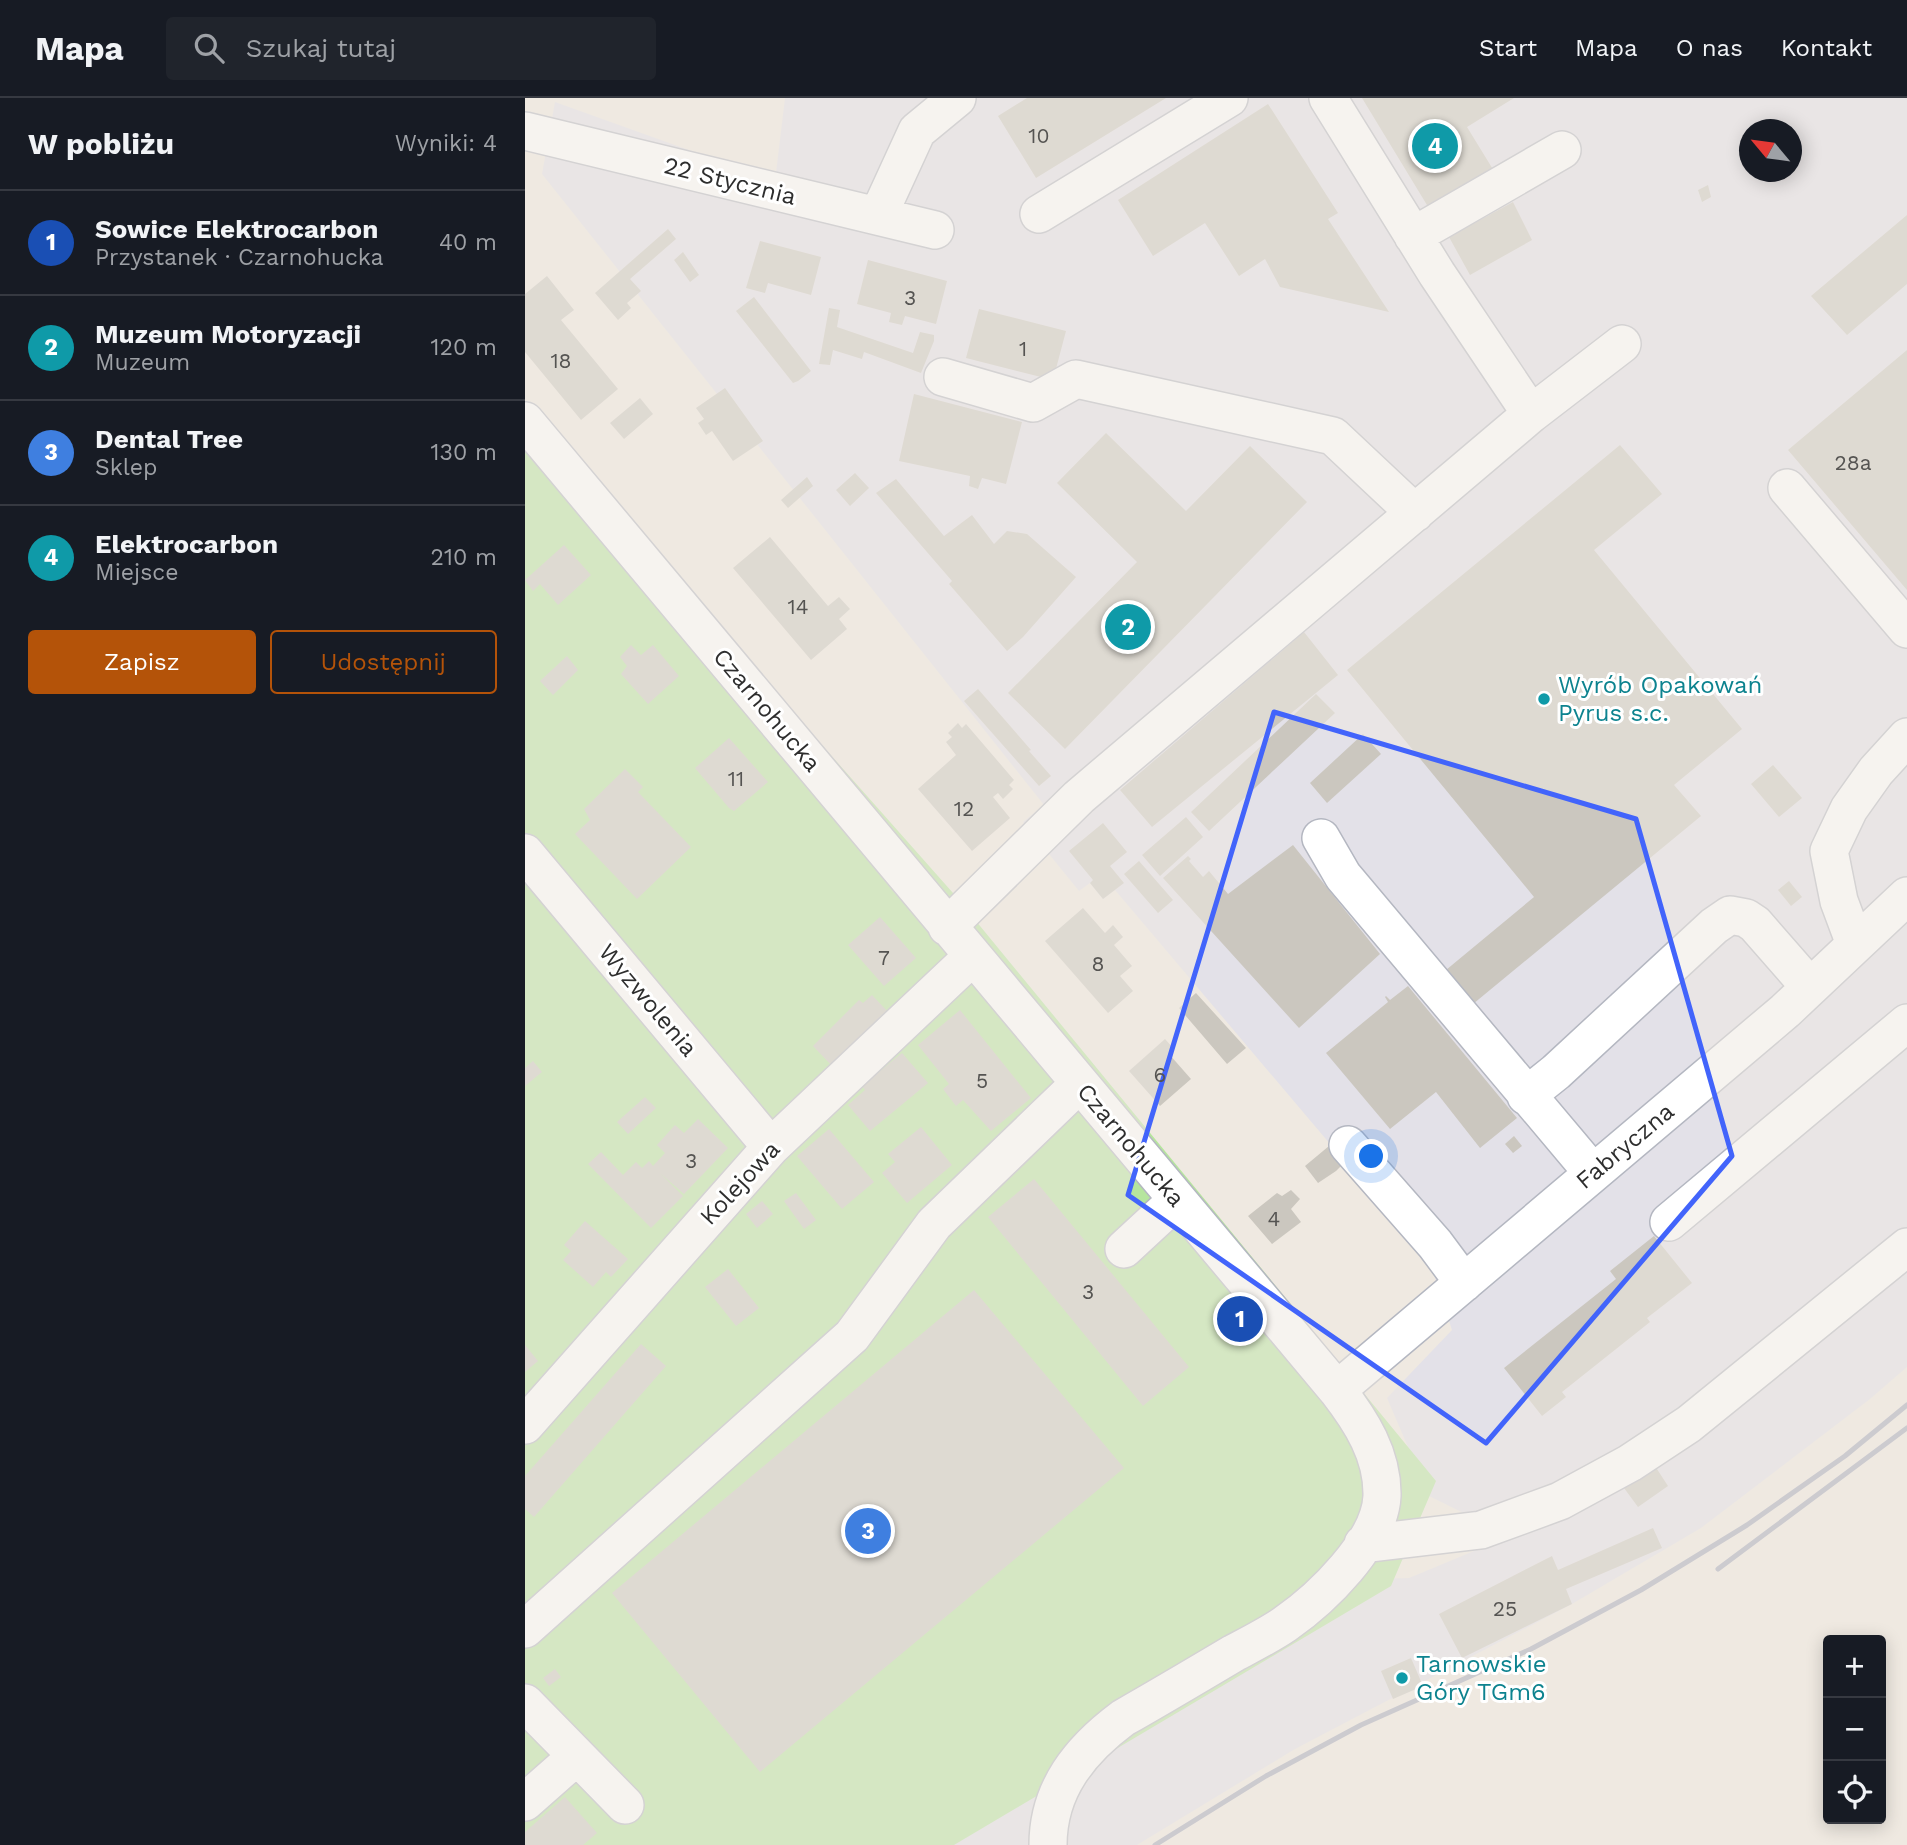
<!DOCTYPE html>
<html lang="pl">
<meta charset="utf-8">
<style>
:root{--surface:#171b24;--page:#20242c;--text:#f1f3f6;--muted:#9ea1a6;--line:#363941;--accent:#b45309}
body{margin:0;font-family:"Work Sans",sans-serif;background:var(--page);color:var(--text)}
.controls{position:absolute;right:21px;bottom:21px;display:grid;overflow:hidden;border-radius:7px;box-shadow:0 4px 18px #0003}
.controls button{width:63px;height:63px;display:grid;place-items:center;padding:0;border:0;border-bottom:2px solid var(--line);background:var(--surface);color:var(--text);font:35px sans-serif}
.compass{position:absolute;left:1214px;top:21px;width:63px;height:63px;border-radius:50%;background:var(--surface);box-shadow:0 4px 18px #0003;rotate:299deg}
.you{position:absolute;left:847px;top:1059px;width:24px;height:24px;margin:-18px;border:5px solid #fff;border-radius:50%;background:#1a73e8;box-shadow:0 0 0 10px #1a73e833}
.badge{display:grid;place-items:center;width:46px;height:46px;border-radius:50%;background:var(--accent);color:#fff;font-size:23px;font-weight:700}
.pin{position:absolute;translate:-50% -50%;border:4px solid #fff;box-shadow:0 2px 7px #0006}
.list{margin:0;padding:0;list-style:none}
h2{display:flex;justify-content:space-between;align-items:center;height:91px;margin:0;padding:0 28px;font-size:30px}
h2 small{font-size:23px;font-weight:400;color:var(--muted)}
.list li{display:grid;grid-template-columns:46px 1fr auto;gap:21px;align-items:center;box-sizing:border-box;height:105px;padding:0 28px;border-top:2px solid var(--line)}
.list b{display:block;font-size:26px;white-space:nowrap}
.list p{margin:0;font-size:23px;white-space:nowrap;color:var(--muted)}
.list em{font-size:23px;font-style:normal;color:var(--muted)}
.actions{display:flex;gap:14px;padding:21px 28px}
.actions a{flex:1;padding:16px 0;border:2px solid var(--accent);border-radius:7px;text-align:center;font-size:24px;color:var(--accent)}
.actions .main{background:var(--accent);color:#fff}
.icon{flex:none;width:38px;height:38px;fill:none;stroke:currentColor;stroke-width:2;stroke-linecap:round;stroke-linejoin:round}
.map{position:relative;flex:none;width:1382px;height:1747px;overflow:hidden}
header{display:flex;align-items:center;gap:42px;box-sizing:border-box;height:98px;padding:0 35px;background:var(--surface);border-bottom:2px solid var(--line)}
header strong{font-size:33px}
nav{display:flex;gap:38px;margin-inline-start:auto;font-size:24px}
.search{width:490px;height:63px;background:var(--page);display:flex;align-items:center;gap:18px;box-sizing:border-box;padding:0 24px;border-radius:7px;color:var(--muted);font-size:26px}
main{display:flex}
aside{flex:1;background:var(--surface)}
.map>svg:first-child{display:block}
.industrial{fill:#e3e1e8;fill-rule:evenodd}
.green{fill:#b6e59e}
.building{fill:#cbc7bf}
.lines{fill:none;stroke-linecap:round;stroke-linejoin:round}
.minor-casing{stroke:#b4b7c1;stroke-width:40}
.minor{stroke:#fff;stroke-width:37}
.rail{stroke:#a3a6b8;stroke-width:5}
.marked{fill:none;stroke:#4264fb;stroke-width:5;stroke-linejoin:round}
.culture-dot{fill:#0f9aa8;stroke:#fff;stroke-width:2.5}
.labels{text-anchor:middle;stroke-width:6;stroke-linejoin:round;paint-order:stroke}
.number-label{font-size:21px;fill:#555452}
.street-label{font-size:24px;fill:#2e2e2e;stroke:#fff}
.culture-label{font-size:24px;fill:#0d838f;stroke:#fff;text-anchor:start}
</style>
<header>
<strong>Mapa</strong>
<div class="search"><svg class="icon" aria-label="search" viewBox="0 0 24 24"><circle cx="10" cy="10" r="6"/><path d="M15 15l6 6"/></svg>Szukaj tutaj</div>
<nav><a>Start</a><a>Mapa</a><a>O nas</a><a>Kontakt</a></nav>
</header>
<main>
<aside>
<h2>W pobliżu<small>Wyniki: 4</small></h2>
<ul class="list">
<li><span class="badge" style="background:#1a4fb4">1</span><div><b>Sowice Elektrocarbon</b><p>Przystanek · Czarnohucka</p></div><em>40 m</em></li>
<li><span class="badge" style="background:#0f9aa8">2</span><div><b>Muzeum Motoryzacji</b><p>Muzeum</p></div><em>120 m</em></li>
<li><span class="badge" style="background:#3f7fe0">3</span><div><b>Dental Tree</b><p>Sklep</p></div><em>130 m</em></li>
<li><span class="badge" style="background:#0f9aa8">4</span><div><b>Elektrocarbon</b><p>Miejsce</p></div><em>210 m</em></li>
</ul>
<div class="actions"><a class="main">Zapisz</a><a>Udostępnij</a></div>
</aside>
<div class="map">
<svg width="1382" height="1747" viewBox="0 0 1382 1747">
<rect width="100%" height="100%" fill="#efe9e1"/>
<!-- industrial -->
<path class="industrial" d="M260,0H1382V1269L1345,1301L1176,1430L1047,1506L770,1651L612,1747H0L848,1481L884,1480L985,1438L904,1398L862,1300L927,1232L905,1164L590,792L578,801L565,785L554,793L498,724L519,707L17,76L30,4L250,83ZM1224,32H1266V74H1224Z"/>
<!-- green -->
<path class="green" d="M0,303L125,453L428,795L911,1383L866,1488L429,1747H0Z"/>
<!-- building -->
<path class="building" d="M502,0H641L511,80L473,18Z
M837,0H989L942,29L969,73L905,112Z
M743,6L813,115L803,121L864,214L755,189L740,161L714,178L680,125L628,158L593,102Z
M1183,87L1186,99L1177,104L1173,92Z
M988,104L1007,142L945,177L924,139Z
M1382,117V186L1322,237L1286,198Z
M143,131L151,141L105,181L116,193L102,205L106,210L93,222L70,195Z
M235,143L296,159L286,197L243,185L240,195L221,190Z
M158,154L174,177L165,184L149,162Z
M343,162L422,183L411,226L380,218L377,227L364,224L366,215L332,206Z
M22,178L49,212L36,222L93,291L56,322L0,254V196Z
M229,199L286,273L273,283L268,285L211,213Z
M304,210L315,212L312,229L388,255L395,234L409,237V243L396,275L339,254L337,261L308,252L305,267L294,266Z
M454,211L541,233L528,282L441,260Z
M1382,252V492L1263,352Z
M200,290L238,343L208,363L187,333L181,337L173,325L179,321L171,310Z
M389,296L497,324L481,386L457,380L453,391L444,388L445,378L374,363Z
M115,300L128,316L99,341L85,325Z
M581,335L661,413L725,348L782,404L540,651L483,595L612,464L532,385Z
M1095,347L1137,396L1069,452L1217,631L1149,687L1176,718L948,906L921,872L1009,799L822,572Z
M330,375L344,390L325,408L311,392Z
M282,379L288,388L263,410L256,402Z
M371,381L419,438L447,417L469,446L482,433L502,436L551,479L498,539L482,553L424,486L427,483L351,395Z
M245,439L303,508L314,499L325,511L314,521L322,531L286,562L208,470Z
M39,447L66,477L33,507L15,486L8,493L0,482Z
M779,534L813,577L627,729L595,692Z
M106,547L116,557L128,547L154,578L123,606L96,576L102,568L95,559Z
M42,558L53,572L28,597L15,583Z
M453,591L506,652L504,653L526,678L514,688L439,603Z
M791,596L810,615L684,733L666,714Z
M433,625L437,630L441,626L489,682L484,687L488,691L478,701L473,695L468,699L485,720L447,753L393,691L431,657L421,644L427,639L423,635Z
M838,636L856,656L802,705L785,685Z
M204,640L243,684L209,713L204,710L170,670Z
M1248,667L1277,700L1254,719L1226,686Z
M100,671L118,689L113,694L166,749L112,801L50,736L65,722L59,711Z
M661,719L678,739L635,778L617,757Z
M578,725L602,754L585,768L599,785L578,801L565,785L568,782L544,753Z
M768,747L855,856L774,930L638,780L663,758L666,761L664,763L678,779L684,773L703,796Z
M614,763L648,802L633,815L599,776Z
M1264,783L1277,799L1266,808L1253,792Z
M558,810L580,835L588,827L598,839L589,847L607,868L595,878L608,893L583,915L520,843Z
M355,819L391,860L359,888L323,847Z
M883,888L992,1020L955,1050L911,994L865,1031L801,955L863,904L860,899L861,898L865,902Z
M671,895L721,950L702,966L654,910Z
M347,897L365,916L309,970L288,948L334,902L338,905Z
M435,912L506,1000L466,1033L438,1002L431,1008L418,991L424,986L393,947Z
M640,941L649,951L644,956L666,981L635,1008L604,973Z
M377,955L403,985L345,1033L323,1007L340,992L337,988Z
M8,963L17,974L0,988V970Z
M120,999L131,1010L103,1036L92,1024Z
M173,1021L203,1050L159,1096L135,1075L158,1098L126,1130L63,1066L76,1054L98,1077L111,1064L117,1070L124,1063L128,1068L140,1055L132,1047L150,1027L159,1035Z
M396,1029L427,1067L382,1105L357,1075L370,1064L363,1056Z
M304,1031L349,1084L317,1111L272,1058Z
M989,1038L997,1048L988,1055L980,1046Z
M804,1048L817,1067L811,1073L793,1085L780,1068Z
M509,1081L664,1269L618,1308L463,1119Z
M766,1092L775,1101L766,1111L776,1124L747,1146L723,1118L752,1095L757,1098Z
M271,1095L291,1122L279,1131L259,1103Z
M237,1103L248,1116L232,1130L221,1116Z
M60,1123L103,1161L86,1179L81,1174L68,1189L38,1162L46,1153L39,1147Z
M1129,1138L1167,1185L1122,1220L1125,1224L1037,1294L1041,1299L1017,1318L979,1270L1091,1181L1085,1173Z
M203,1171L234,1210L211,1228L180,1189Z
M449,1192L599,1370L235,1674L87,1495Z
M116,1246L141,1268L9,1419L0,1411V1378Z
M0,1247L13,1263L0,1274Z
M1130,1368L1143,1388L1113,1409L1099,1390Z
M1128,1430L1137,1450L1041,1491L1047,1506L937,1560L914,1516L1027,1458L1033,1472Z
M886,1560L898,1588L868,1601L856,1573Z
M30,1571L36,1579L24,1588L18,1580Z
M40,1699L72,1735L58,1747H0V1734Z"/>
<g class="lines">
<!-- minor casing -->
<g class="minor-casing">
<path id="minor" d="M803,0L912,176L1006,316
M0,33L410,132
M514,116L704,0
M353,118L392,33L432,0
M888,138L1037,52
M418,279L508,305L551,281L808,338L890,415
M0,323L812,1292C836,1323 858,1357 857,1398C855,1445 796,1501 760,1526C744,1537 726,1546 709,1555C672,1577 635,1599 598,1620C555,1652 523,1691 523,1747
M1262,390L1382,531
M796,740L818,778L1068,1075
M0,755L246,1049
M422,829L554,699L1006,316L1097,246
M1330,846L1314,803L1304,753L1324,711L1351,673L1382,639
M1001,998L1031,974L1189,828L1205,817L1221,820L1230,826L1285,889
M823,1047L910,1146L939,1185
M1144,1124L1382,925
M599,1151L652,1102
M812,1292L1260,913L1382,798
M0,1327L246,1049L447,859
M838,1446L956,1432L1035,1403L1105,1365L1164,1326L1382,1149
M0,1531L327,1238L409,1126L554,986
M0,1605L100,1707
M0,1704L52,1658"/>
</g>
<!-- minor -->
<use href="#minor" class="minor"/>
<!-- rail -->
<path class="rail" d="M1193,1471L1382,1330
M630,1747L741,1678L836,1627L1006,1551L1116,1492L1222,1427L1320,1358L1382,1307"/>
</g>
<!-- marked area -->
<path d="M0 0H1382V1747H0ZM749,614L1111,721L1207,1058L961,1345L603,1097Z" fill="#efe9e1" fill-opacity=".55" fill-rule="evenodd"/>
<path class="marked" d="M749,614L1111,721L1207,1058L961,1345L603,1097Z"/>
<!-- markers -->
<g class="culture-dot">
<circle cx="1019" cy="601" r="7"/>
<circle cx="877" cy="1580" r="7"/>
</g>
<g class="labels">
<!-- number labels -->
<g class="number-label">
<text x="514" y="45">10</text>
<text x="385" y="207">3</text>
<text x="498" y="258">1</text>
<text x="36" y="270">18</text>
<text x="1328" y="372">28a</text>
<text x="273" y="516">14</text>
<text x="211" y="688">11</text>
<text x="439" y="718">12</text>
<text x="359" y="867">7</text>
<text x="573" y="873">8</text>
<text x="635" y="984">6</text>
<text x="457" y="990">5</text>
<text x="166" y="1070">3</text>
<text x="749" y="1128">4</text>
<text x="563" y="1201">3</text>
<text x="980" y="1518">25</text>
</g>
<!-- street labels -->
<g class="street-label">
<text transform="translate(205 83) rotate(14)" y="8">22 Stycznia</text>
<text transform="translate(242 612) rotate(50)" y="8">Czarnohucka</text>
<text transform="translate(123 902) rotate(50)" y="8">Wyzwolenia</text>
<text transform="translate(606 1047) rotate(50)" y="8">Czarnohucka</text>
<text transform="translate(1100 1048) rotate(-40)" y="8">Fabryczna</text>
<text transform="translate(215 1085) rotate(-47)" y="8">Kolejowa</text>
</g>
<!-- culture labels -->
<g class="culture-label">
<text x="1033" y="595">Wyrób Opakowań<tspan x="1033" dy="28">Pyrus s.c.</tspan></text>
<text x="891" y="1574">Tarnowskie<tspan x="891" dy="28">Góry TGm6</tspan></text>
</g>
</g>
</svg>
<div class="controls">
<button>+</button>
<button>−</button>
<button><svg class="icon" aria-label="locate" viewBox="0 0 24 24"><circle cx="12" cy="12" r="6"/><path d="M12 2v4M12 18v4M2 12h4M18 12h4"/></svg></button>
</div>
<svg class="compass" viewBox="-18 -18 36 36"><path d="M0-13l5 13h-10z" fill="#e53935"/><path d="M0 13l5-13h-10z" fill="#9ea1a6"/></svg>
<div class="you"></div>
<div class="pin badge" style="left:715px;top:1221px;background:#1a4fb4">1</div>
<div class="pin badge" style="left:603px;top:529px;background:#0f9aa8">2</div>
<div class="pin badge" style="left:343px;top:1433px;background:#3f7fe0">3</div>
<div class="pin badge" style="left:910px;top:48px;background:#0f9aa8">4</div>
</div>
</main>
